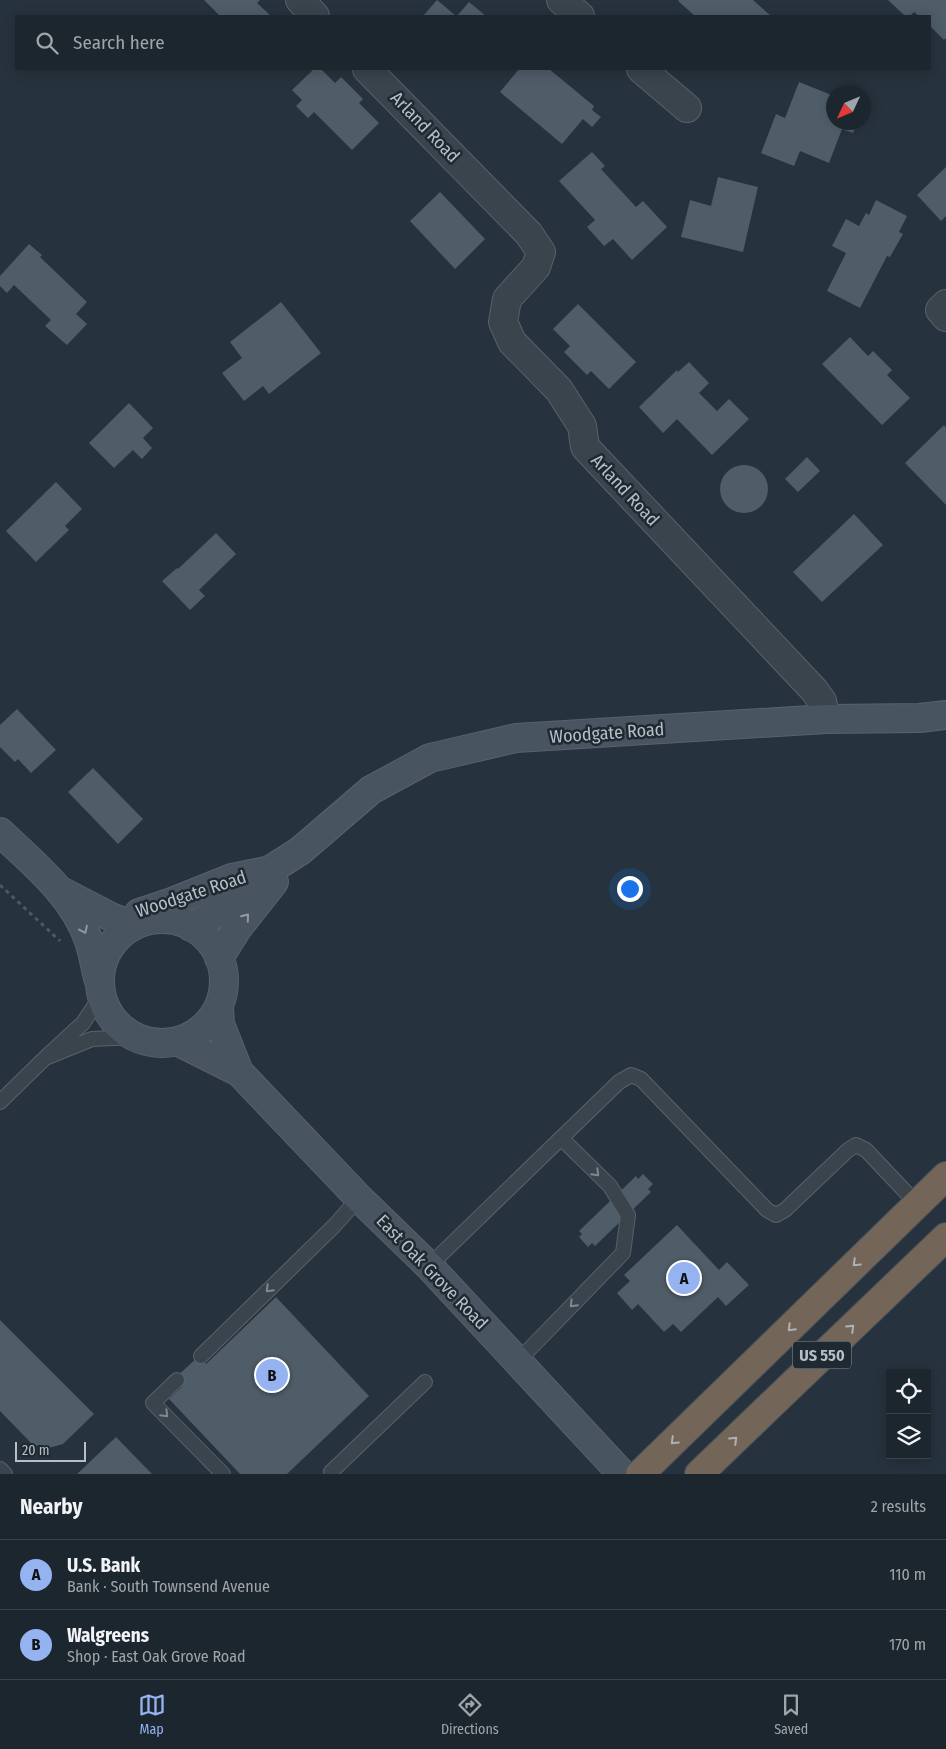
<!DOCTYPE html>
<meta charset="utf-8">
<style>
:root{--surface:#1c262e;--page:#252e36;--text:#f1f3f6;--muted:#a0a5aa;--line:#3a434a;--accent:#95b2f1}
body{margin:0;font-family:"Fira Sans Condensed",sans-serif;background:var(--page);color:var(--text)}
.controls{position:absolute;right:15px;bottom:15px;display:grid;overflow:hidden;border-radius:0px;box-shadow:0 2px 12px #0003}
.controls button{width:45px;height:45px;display:grid;place-items:center;padding:0;border:0;border-bottom:1px solid var(--line);background:var(--surface);color:var(--text);font:25px sans-serif}
.compass{position:absolute;left:826px;top:85px;width:45px;height:45px;border-radius:50%;background:var(--surface);box-shadow:0 2px 12px #0003;rotate:226deg}
.scale{position:absolute;left:15px;bottom:12px;width:71px;box-sizing:border-box;padding-left:5px;border:2px solid #b6bfc8;border-top:0;font-size:14px;line-height:18px;white-space:nowrap;color:#b6bfc8;-webkit-text-stroke:4px #1f2932;paint-order:stroke}
.you{position:absolute;left:629px;top:888px;width:18px;height:18px;margin:-12px;border:4px solid #fff;border-radius:50%;background:#1a73e8;box-shadow:0 0 0 8px #1a73e833}
.badge{display:grid;place-items:center;width:32px;height:32px;border-radius:50%;background:var(--accent);color:#111;font-size:16px;font-weight:700}
.pin{position:absolute;translate:-50% -50%;border:2px solid #fff;box-shadow:0 1px 5px #0006}
.list{margin:0;padding:0;list-style:none}
h2{display:flex;justify-content:space-between;align-items:center;height:65px;margin:0;padding:0 20px;font-size:21px}
h2 small{font-size:16px;font-weight:400;color:var(--muted)}
.list li{display:grid;grid-template-columns:32px 1fr auto;gap:15px;align-items:center;box-sizing:border-box;height:70px;padding:0 20px;border-top:1px solid var(--line)}
.list b{display:block;font-size:19px;white-space:nowrap}
.list p{margin:0;font-size:16px;white-space:nowrap;color:var(--muted)}
.list em{font-size:16px;font-style:normal;color:var(--muted)}
.icon{flex:none;width:28px;height:28px;fill:none;stroke:currentColor;stroke-width:2;stroke-linecap:round;stroke-linejoin:round}
.map{position:relative;flex:none;width:946px;height:1474px;overflow:hidden}
.search{position:absolute;background:var(--surface);box-shadow:0 2px 12px #0003;left:15px;right:15px;top:15px;height:55px;display:flex;align-items:center;gap:12px;box-sizing:border-box;padding:0 18px;border-radius:0px;color:var(--muted);font-size:19px}
.sheet{height:205px;background:var(--surface)}
nav{display:flex;justify-content:space-around;align-items:center;box-sizing:border-box;height:70px;border-top:1px solid var(--line);background:var(--surface);font-size:14px;color:var(--muted)}
nav a{display:grid;justify-items:center;gap:2px}
nav .on{color:var(--accent)}
.map>svg:first-child{display:block}
.building{fill:#4f5d68}
.lines{fill:none;stroke-linecap:round;stroke-linejoin:round}
.lane-casing{stroke:#58626b;stroke-width:16}
.street-casing{stroke:#58626b;stroke-width:30}
.secondary-casing{stroke:#58626b;stroke-width:30}
.highway-casing{stroke:#454f58;stroke-width:30}
.path{stroke:#485c5d;stroke-width:3;stroke-dasharray:4 4;stroke-linecap:butt}
.lane{stroke:#3a444d;stroke-width:14}
.street{stroke:#3a444d;stroke-width:28}
.secondary{stroke:#485460;stroke-width:28}
.highway{stroke:#736558;stroke-width:28}
.oneway{stroke:#909aa4}
.oneway2{stroke:#7e8891}
.oneway3{stroke:#acb2b7}
.labels{text-anchor:middle;stroke-width:5;stroke-linejoin:round;paint-order:stroke}
.shield{fill:#1f2932;stroke:#89929b;stroke-width:1}
.shield-label{font-size:16px;font-weight:bold;fill:#b6bfc8}
.street-label{font-size:18px;fill:#b6bfc8;stroke:#1f2932}
</style>
<div class="map">
<svg width="946" height="1474" viewBox="0 0 946 1474">
<rect width="100%" height="100%" fill="#26323d"/>
<!-- building -->
<path class="building" d="M204,0H260L257,3L271,16H220Z
M437,0L456,16H423Z
M679,0H753L771,16H695L678,1Z
M888,0H946V38L944,40L930,26V16H919L914,12L910,16H905Z
M469,2L486,16H457Z
M314,69H321L335,83L341,77L363,99L359,103L379,123L352,150L314,112L308,118L296,106L302,100L292,90Z
M519,69H549L594,106L592,110L601,117L592,127L583,119L562,144L500,92Z
M799,82L834,96V122H857L853,133L842,129L829,163L800,151L794,166L761,153L776,114L785,118Z
M592,152L605,166L601,169L636,207L643,201L667,227L632,260L613,239L604,246L587,227L595,220L559,181Z
M946,167V216L941,221L917,195Z
M718,177L758,187L743,252L681,237L690,200L711,206Z
M440,192L485,239L455,269L410,221Z
M876,200L907,216L899,232L903,234L890,257L887,256L860,308L827,291L846,253L832,246L846,219L859,226L866,213L869,215Z
M29,244L42,255L40,257L87,302L76,314L87,324L67,345L45,326L51,320L14,285L7,293L0,286V276Z
M281,302L321,353L269,394L263,386L244,401L222,373L242,358L230,342Z
M578,304L636,362L609,389L591,371L587,375L564,352L570,346L553,329Z
M850,337L868,356L873,351L892,370L887,375L910,398L882,425L822,364Z
M689,362L709,383L699,393L717,411L729,399L749,419L712,455L677,419L663,433L639,407L677,370L678,372Z
M129,403L153,428L143,438L152,448L142,459L133,450L114,468L89,443Z
M944,425L946,428V505L905,463Z
M807,457L820,471L798,492L785,479Z
M720 489a24 24 0 1 1 48 0a24 24 0 1 1-48 0Z
M56,482L82,509L65,526L69,530L36,562L6,531Z
M854,514L883,545L822,602L793,572Z
M216,533L236,554L199,590L205,596L190,610L162,581L177,568L178,569Z
M17,709L56,750L31,773L18,759L15,762L0,747V725Z
M93,768L143,819L118,844L68,792Z
M643,1174L653,1184L648,1189L651,1192L595,1246L592,1243L588,1247L579,1237L582,1234L579,1231L636,1176L638,1179Z
M677,1225L719,1270L727,1262L749,1285L726,1306L718,1297L681,1332L673,1324L664,1332L638,1304L632,1310L617,1293L630,1281L624,1275Z
M276,1297L369,1396L287,1474H240L169,1399L182,1387L174,1379L199,1356L206,1364Z
M0,1320L94,1414L63,1444L49,1448L33,1445L0,1411Z
M116,1437L152,1474H77Z"/>
<g class="lines">
<!-- lane casing -->
<g class="lane-casing">
<path id="lane" d="M101,996L83,1023L45,1058L92,1039L135,1037
M0,1102L45,1058
M429,1266L619,1082L631,1075L641,1079L767,1210L776,1215L785,1210L848,1150L856,1145L866,1150L917,1204
M201,1356L334,1226L359,1198
M518,1361L623,1253L628,1215L610,1186L562,1139
M177,1380L153,1403L223,1474
M0,1469L5,1474
M332,1474L331,1472L425,1382"/>
</g>
<!-- street casing -->
<g class="street-casing">
<path id="street" d="M300,0L315,16
M561,0L580,16
M367,69L529,234L541,252L536,267L507,299L503,322L512,342L559,390L582,426L585,447L814,690L822,701L826,719
M641,69L687,108
M946,304L940,310L946,317"/>
</g>
<!-- secondary casing -->
<g class="secondary-casing">
<path id="secondary" d="M0,832C33,863 74,896 89,941C93,953 95,966 98,978
M61,891L111,917L132,925
M139,913L172,902L232,878L266,871
M100 981a62 62 0 1 1 124 0a62 62 0 1 1-124 0Z
M191,927L213,915L270,870L300,851L371,790L430,758L516,738L826,719L920,718L946,715
M219,958L237,929L274,882
M219,1007L220,1024L239,1072
M179,1042L239,1072L359,1198L429,1266L622,1474"/>
</g>
<!-- highway casing -->
<g class="highway-casing">
<path id="highway" d="M640,1474L946,1176
M699,1474L946,1237"/>
</g>
<!-- path -->
<path class="path" d="M0,885L60,941"/>
<!-- lane -->
<use href="#lane" class="lane"/>
<!-- street -->
<use href="#street" class="street"/>
<!-- secondary -->
<use href="#secondary" class="secondary"/>
<!-- highway -->
<use href="#highway" class="highway"/>
</g>
<!-- one-way arrows -->
<defs><path id="oneway-chevron" d="M-2-3.5L2.5 0L-2 3.5" fill="none" stroke-width="1.6" stroke-linecap="round" stroke-linejoin="round" transform="scale(1.25)"/></defs>
<g class="oneway">
<use href="#oneway-chevron" transform="translate(246 917) rotate(-51)"/>
<use href="#oneway-chevron" transform="translate(84 930) rotate(65)"/>
</g>
<g class="oneway2">
<use href="#oneway-chevron" transform="translate(596 1173) rotate(45)"/>
<use href="#oneway-chevron" transform="translate(269 1289) rotate(135)"/>
<use href="#oneway-chevron" transform="translate(573 1304) rotate(134)"/>
<use href="#oneway-chevron" transform="translate(165 1414) rotate(46)"/>
</g>
<g class="oneway3">
<use href="#oneway-chevron" transform="translate(856 1263) rotate(136)"/>
<use href="#oneway-chevron" transform="translate(791 1328) rotate(135)"/>
<use href="#oneway-chevron" transform="translate(851 1328) rotate(-44)"/>
<use href="#oneway-chevron" transform="translate(734 1440) rotate(-44)"/>
<use href="#oneway-chevron" transform="translate(674 1441) rotate(136)"/>
</g>
<g class="labels">
<!-- shield labels -->
<rect class="shield" x="793" y="1341.5" width="58" height="27" rx="4"/>
<g class="shield-label">
<text x="822" y="1361">US 550</text>
</g>
<!-- street labels -->
<g class="street-label">
<text transform="translate(425 127) rotate(46)" y="6">Arland Road</text>
<text transform="translate(625 490) rotate(47)" y="6">Arland Road</text>
<text transform="translate(607 733) rotate(-4)" y="6">Woodgate Road</text>
<text transform="translate(191 894) rotate(-18)" y="6">Woodgate Road</text>
<text transform="translate(432 1272) rotate(46)" y="6">East Oak Grove Road</text>
</g>
</g>
</svg>
<div class="controls">
<button><svg class="icon" aria-label="locate" viewBox="0 0 24 24"><circle cx="12" cy="12" r="6"/><path d="M12 2v4M12 18v4M2 12h4M18 12h4"/></svg></button>
<button><svg class="icon" aria-label="layers" viewBox="0 0 24 24"><path d="M12 4l9 5-9 5-9-5zM3 14l9 5 9-5"/></svg></button>
</div>
<svg class="compass" viewBox="-18 -18 36 36"><path d="M0-13l5 13h-10z" fill="#e53935"/><path d="M0 13l5-13h-10z" fill="#a0a5aa"/></svg>
<div class="scale">20 m</div>
<div class="you"></div>
<div class="pin badge" style="left:684px;top:1278px">A</div>
<div class="pin badge" style="left:272px;top:1375px">B</div>
<div class="search"><svg class="icon" aria-label="search" viewBox="0 0 24 24"><circle cx="10" cy="10" r="6"/><path d="M15 15l6 6"/></svg>Search here</div>
</div>
<section class="sheet">
<h2>Nearby<small>2 results</small></h2>
<ul class="list">
<li><span class="badge">A</span><div><b>U.S. Bank</b><p>Bank · South Townsend Avenue</p></div><em>110 m</em></li>
<li><span class="badge">B</span><div><b>Walgreens</b><p>Shop · East Oak Grove Road</p></div><em>170 m</em></li>
</ul>
</section>
<nav>
<a class="on"><svg class="icon" aria-label="map" viewBox="0 0 24 24"><path d="M3 6l6-2 6 2 6-2v14l-6 2-6-2-6 2zM9 4v14M15 6v14"/></svg>Map</a>
<a><svg class="icon" aria-label="directions" viewBox="0 0 24 24"><path d="M12 3l9 9-9 9-9-9zM9 14v-3h6M13 9l2 2-2 2"/></svg>Directions</a>
<a><svg class="icon" aria-label="saved" viewBox="0 0 24 24"><path d="M7 4h10v16l-5-4-5 4z"/></svg>Saved</a>
</nav>
